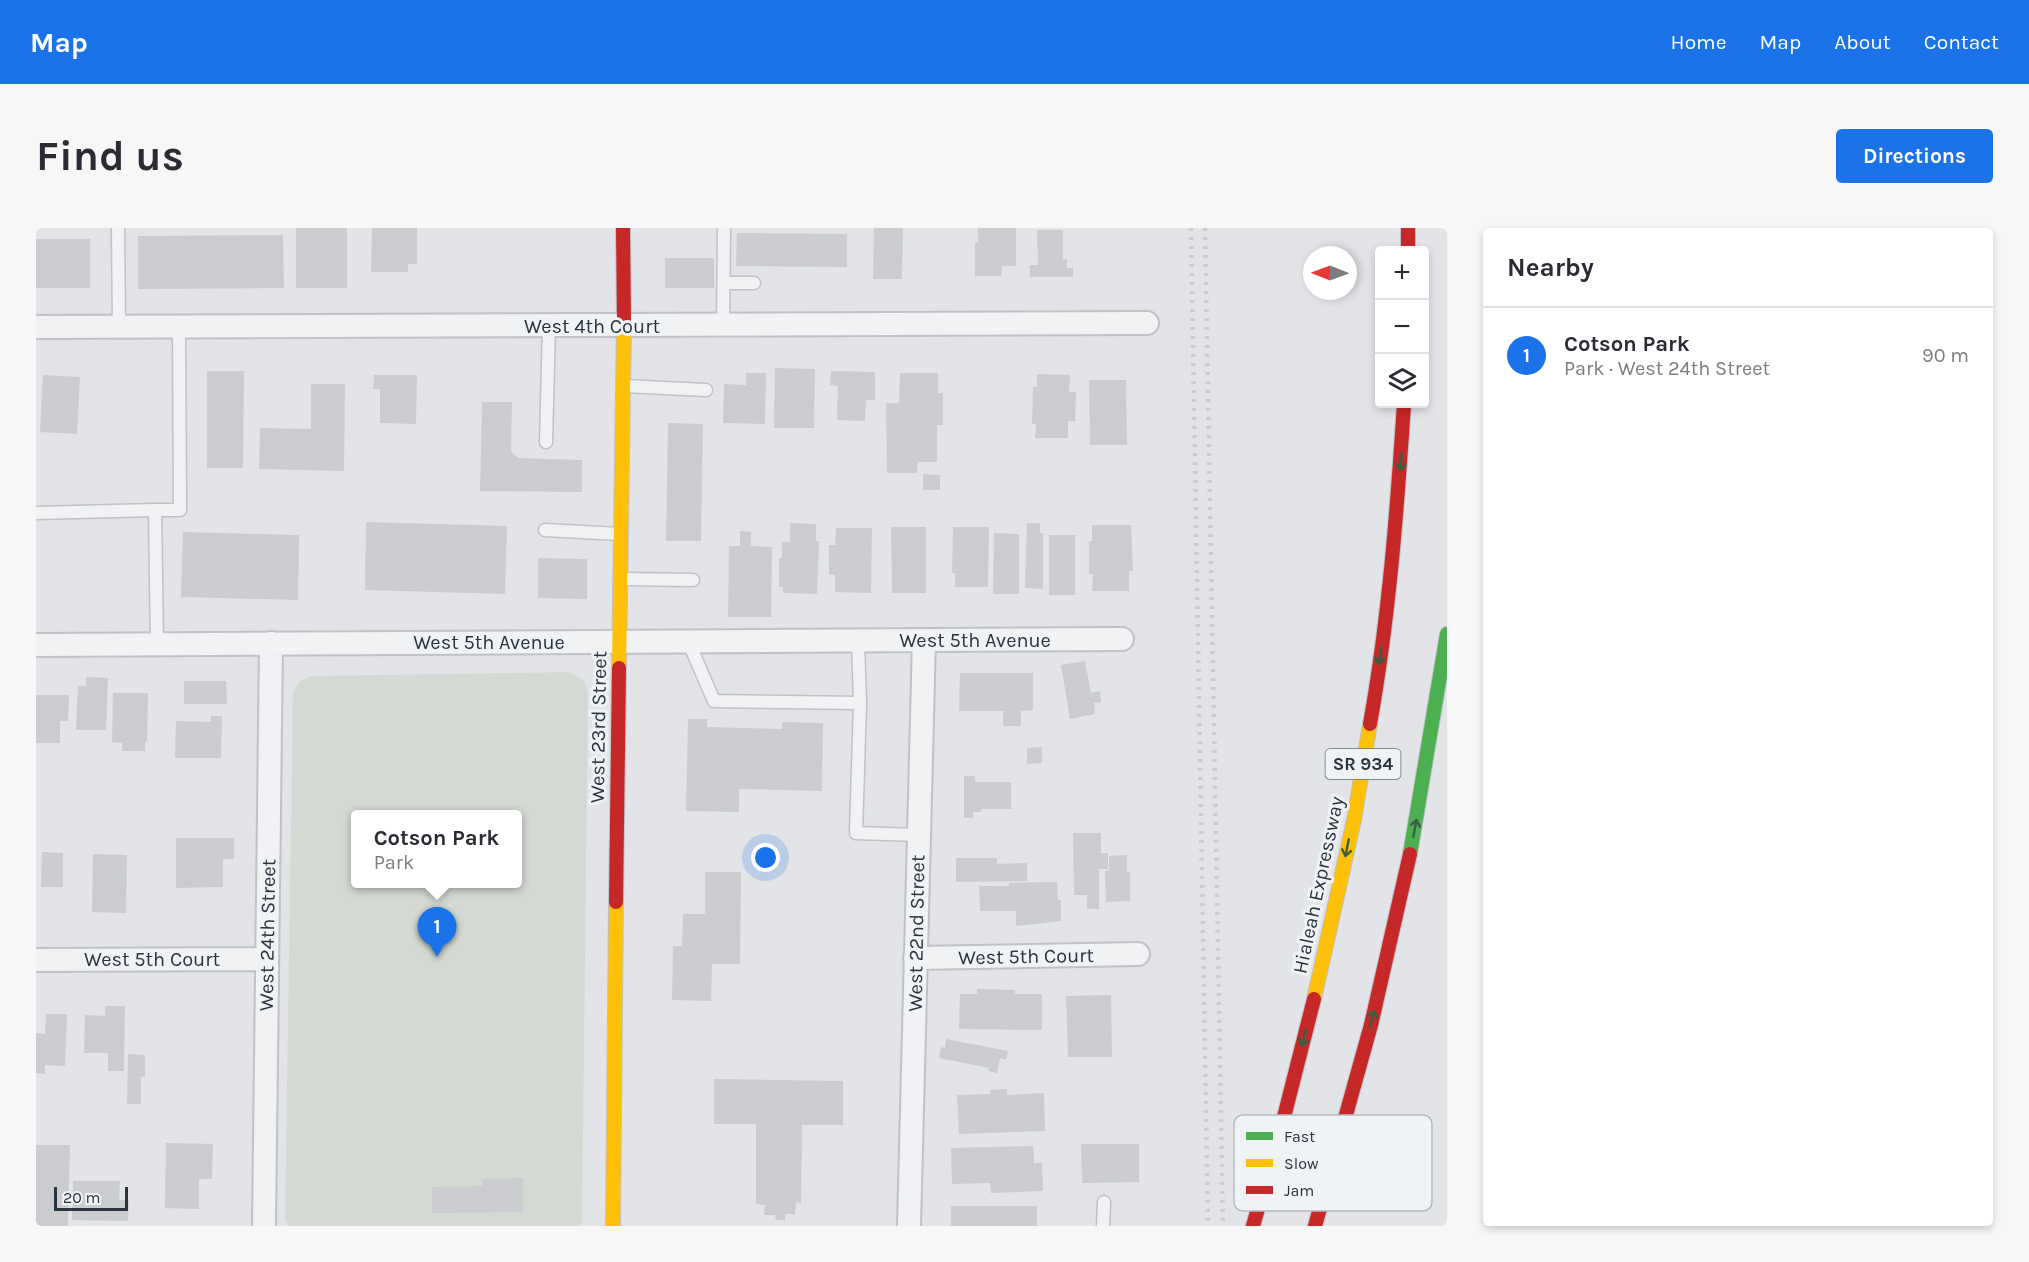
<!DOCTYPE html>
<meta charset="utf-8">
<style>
:root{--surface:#fff;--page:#f7f7f7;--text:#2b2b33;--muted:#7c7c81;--line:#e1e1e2;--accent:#1a73e8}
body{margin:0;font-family:Karla,sans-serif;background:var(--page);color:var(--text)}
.controls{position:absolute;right:18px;top:18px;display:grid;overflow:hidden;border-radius:6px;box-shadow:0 3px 9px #0003}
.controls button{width:54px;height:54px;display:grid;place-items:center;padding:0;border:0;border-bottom:2px solid var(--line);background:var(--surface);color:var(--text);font:30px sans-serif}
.compass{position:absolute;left:1267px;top:18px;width:54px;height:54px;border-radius:50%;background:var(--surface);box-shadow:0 3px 9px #0003;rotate:271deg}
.scale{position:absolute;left:18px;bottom:15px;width:74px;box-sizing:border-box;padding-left:6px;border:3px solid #2a343f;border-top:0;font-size:16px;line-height:21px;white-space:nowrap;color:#2a343f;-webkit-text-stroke:4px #f0f3f6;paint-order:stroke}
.you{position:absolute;left:730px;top:630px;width:21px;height:21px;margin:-15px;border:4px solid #fff;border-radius:50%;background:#1a73e8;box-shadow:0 0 0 9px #1a73e833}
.badge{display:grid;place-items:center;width:39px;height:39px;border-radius:50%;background:var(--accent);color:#fff;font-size:20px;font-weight:700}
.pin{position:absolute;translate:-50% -50px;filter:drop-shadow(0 2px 3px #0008)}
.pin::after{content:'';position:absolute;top:32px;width:21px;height:18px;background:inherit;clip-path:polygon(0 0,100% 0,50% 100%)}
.popup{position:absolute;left:315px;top:582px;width:171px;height:78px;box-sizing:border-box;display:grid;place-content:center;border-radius:6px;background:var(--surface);filter:drop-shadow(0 2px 4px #0005);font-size:20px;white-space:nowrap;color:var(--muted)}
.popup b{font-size:22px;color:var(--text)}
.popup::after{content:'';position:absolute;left:50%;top:100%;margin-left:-12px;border:12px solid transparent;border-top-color:var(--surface)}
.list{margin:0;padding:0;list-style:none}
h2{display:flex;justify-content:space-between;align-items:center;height:78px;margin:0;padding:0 24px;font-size:26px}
h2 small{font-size:20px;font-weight:400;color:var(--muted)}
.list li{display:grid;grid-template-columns:39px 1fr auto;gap:18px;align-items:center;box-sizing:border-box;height:96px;padding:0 24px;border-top:2px solid var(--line)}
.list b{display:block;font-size:22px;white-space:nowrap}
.list p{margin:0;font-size:20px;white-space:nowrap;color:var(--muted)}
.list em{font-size:20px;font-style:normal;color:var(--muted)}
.icon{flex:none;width:33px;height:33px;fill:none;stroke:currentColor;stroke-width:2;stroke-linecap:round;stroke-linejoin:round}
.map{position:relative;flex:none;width:1411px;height:998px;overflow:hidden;border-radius:6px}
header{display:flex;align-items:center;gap:36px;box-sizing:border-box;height:84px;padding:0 30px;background:var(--accent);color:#fff}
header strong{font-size:28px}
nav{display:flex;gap:33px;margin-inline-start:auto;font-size:21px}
.intro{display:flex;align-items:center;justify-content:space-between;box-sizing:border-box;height:144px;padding:0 36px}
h1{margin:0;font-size:42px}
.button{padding:15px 27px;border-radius:6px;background:var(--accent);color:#fff;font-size:21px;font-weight:700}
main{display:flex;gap:36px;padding:0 36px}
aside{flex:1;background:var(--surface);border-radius:6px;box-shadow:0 3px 9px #0003}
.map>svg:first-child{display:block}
.green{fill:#d4dad3;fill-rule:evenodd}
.building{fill:#cacccf}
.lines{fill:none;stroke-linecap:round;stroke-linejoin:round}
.lane-casing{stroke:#c0c2c5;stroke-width:15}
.street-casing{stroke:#c0c2c5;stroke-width:26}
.fast-casing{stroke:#c0c2c5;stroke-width:16}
.slow-casing{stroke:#c0c2c5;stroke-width:16}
.jam-casing{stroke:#c0c2c5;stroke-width:16}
.lane{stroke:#f1f2f4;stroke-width:12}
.street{stroke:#f1f2f4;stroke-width:22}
.fast{stroke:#4caf50;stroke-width:14}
.slow{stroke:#ffc107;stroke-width:14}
.jam{stroke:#c62828;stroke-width:14}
.rail{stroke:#cbccce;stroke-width:4.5;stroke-dasharray:3 6;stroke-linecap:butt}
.oneway{stroke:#365f45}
.labels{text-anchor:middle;stroke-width:6;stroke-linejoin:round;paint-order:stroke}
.shield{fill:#f0f3f6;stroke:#656d76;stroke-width:1.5}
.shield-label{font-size:18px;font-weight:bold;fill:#2a343f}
.street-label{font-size:20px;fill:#2a343f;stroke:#f0f3f6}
.key{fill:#f0f3f6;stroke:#b5babf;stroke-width:1.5}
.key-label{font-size:16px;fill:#2a343f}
</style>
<header>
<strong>Map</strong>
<nav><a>Home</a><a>Map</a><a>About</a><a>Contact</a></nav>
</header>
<div class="intro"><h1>Find us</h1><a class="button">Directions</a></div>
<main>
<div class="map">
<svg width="1411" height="998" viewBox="0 0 1411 998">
<rect width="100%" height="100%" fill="#e2e4e7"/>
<!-- green -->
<path class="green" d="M534,444L548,453L552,465L546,993L543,998H252L249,991L257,466L263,454L275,448ZM320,586H482V656H320Z"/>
<!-- building -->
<path class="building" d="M260,0H311V60H260Z
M336,0H381V36H372V44H335Z
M838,0H867L866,51H837Z
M942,0H980V38H966L965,48H939V15L942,14Z
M1001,2H1027V32L1031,31V40H1037V49H994V37H1002Z
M701,5L811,6V39L700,38Z
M247,7L248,60L102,61V8Z
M0,11H54V60H0Z
M629,30H678V60H629Z
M739,140L779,141L778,200H738Z
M171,143H208L207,240H171Z
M795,143L839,144V172H830L829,193L801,192L802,158L794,157Z
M710,145H730L729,196L687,195L688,156L710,157Z
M864,145H902V165H907V197H901V234H882L881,245H851L850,175H863Z
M1001,146L1034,147L1033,164H1040L1039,193H1032V210H999L1000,196H996L997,159H1001Z
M7,147L44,149L41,206L4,204Z
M338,147H381L380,196L344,195V161H337Z
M1053,152H1090L1091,217H1054Z
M275,156H309L308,243L223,241L224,200L275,201Z
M446,174H476L475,223L482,230L546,232V264L444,263Z
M632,195L667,196L665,313H630Z
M887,246L904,247V262H887Z
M330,294L471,298L469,366L329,362Z
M754,295L780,296V313H783L781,366L747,365V359H743V330H746V314H754Z
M991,295H1004V305H1007V361L989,360Z
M1056,297H1095L1097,343H1093V363H1056L1057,346H1053V313H1056Z
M855,299H890V365H856Z
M917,299H953L952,359H919V345H916Z
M800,300H836L835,365L799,364V347L793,346V317H799Z
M704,303L715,304V318L736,319L735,389H692L693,318H704Z
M147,304L263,307L262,372L145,369Z
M958,305L983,306V366H957Z
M1013,307H1039V367H1013Z
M502,330L551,331V371L502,370Z
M1049,433L1055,465L1064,463L1065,474L1058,475L1059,486L1034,491L1025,437Z
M924,445H997V482L985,483V498H967V483H923Z
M50,449L72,450L70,502H40L42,458H50Z
M148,453H190L191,476H148Z
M77,465H112L111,514H109V523H86V515L76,514Z
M0,467H33L32,493H24V515H0Z
M175,488H186L185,530H139L140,493L175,494Z
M652,491H671V499L746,501V494L787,495L786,563L703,561V584L650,583Z
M1006,519V535L991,536V520Z
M928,548H939V554H975V581H945V584H937V590H928Z
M1037,605H1065V625H1072V641H1063V681H1051V667H1038Z
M140,610H198V631H187V659L140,660Z
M6,624L27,625V659H5Z
M57,626L91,627L90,685L56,684Z
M1091,627V644H1094V673L1070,674L1069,643H1073V628Z
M920,630H961V636L991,635V653L920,654Z
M669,644H705L704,736H676L675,773L636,772L637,718H646L647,686H669Z
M1021,654L1022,672H1025V693L980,698V683H944L943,658H973V655Z
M941,761L979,762V766H1006V802L923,801L924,766H941Z
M1075,767L1076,829H1032L1030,768Z
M69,778H89L88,843H72V825H48L49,787L69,788Z
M10,786H31L29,838L9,837V846L0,845V805L9,806Z
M910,811L972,823L970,832L964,830L961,845L952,843L953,840L903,830L905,819L909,820Z
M92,826L109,827V848L105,849V876H91Z
M678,851L807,853V897H766L765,975L760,974L759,986H749V992H740L739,987H728L729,977L720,976V896H678Z
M971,861V867L1008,865L1009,903L923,906L921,867L954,866V862Z
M130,915L177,916L176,951H163V981L129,980Z
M1045,916H1103V954L1046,955Z
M0,917H34L32,998H0Z
M997,918L998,935H1006L1007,963L955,965L954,955L916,956L915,920Z
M487,950V984L396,985V959L446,958V951Z
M37,953H84L83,972H93L92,993L36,992Z
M915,978H1001V998H915Z"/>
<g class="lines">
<!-- lane casing -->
<g class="lane-casing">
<path id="lane" d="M82,0L83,99
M688,55H718
M687,98L688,0
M588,158L670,162
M510,214L513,98
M119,282H144L143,99
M0,285L119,282L121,416
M509,302L583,306
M585,351L657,352
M652,413L678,473L824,475L822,413
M824,475L820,605L882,607
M1067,998L1068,974"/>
</g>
<!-- street casing -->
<g class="street-casing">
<path id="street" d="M0,99L1111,95
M0,417L1086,411
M879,730L1102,726
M0,732L231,731
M228,998L235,415
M873,998L888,412"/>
</g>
<!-- fast casing -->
<g class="fast-casing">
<path id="fast" d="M1374,626L1411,406"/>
</g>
<!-- slow casing -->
<g class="slow-casing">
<path id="slow" d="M583,440L588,94
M1278,771L1318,592L1334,496
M577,998L580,674"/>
</g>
<!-- jam casing -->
<g class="jam-casing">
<path id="jam" d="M587,0L588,94
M1372,0V22
M1334,496C1353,390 1361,283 1368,176
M580,674L583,440
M1217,998L1246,897L1278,771
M1279,998L1335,797L1374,626"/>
</g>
<!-- lane -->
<use href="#lane" class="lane"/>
<!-- street -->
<use href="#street" class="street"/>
<!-- fast -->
<use href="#fast" class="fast"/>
<!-- slow -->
<use href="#slow" class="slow"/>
<!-- jam -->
<use href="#jam" class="jam"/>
<!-- rail -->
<path class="rail" d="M1155,0L1172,998
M1169,0L1187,998"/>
</g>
<!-- one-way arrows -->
<defs><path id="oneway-shaft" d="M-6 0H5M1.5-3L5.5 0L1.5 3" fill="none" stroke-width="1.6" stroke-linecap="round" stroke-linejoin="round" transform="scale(1.5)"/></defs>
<g class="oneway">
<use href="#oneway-shaft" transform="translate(1365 234) rotate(95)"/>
<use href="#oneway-shaft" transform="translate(1344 428) rotate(99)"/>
<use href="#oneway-shaft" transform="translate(1379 600) rotate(-79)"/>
<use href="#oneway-shaft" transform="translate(1311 620) rotate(101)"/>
<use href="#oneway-shaft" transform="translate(1336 791) rotate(-75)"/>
<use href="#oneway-shaft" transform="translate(1268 810) rotate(104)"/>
</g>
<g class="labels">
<!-- shield labels -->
<rect class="shield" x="1289.5" y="521" width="75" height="30" rx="4.5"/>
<g class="shield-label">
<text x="1327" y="542">SR 934</text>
</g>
<!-- street labels -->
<g class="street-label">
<text x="556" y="105">West 4th Court</text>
<text x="939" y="419">West 5th Avenue</text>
<text x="453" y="421">West 5th Avenue</text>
<text transform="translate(562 499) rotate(-89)" y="7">West 23rd Street</text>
<text transform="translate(1282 657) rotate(-78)" y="7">Hialeah Expressway</text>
<text transform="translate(880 705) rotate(-89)" y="7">West 22nd Street</text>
<text transform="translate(231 707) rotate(-89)" y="7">West 24th Street</text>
<text transform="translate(990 728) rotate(-1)" y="7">West 5th Court</text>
<text x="116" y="738">West 5th Court</text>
</g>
</g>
<!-- legend -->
<rect x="1198" y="887" width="198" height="96" rx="9" class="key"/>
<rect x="1210" y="904" width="27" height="8" fill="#4caf50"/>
<rect x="1210" y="931" width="27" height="8" fill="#ffc107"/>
<rect x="1210" y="958" width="27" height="8" fill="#c62828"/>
<g class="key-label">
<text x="1248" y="914">Fast</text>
<text x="1248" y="941">Slow</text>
<text x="1248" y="968">Jam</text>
</g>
</svg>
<div class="controls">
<button>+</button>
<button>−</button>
<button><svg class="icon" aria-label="layers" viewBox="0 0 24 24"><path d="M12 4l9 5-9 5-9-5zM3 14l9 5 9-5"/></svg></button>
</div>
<svg class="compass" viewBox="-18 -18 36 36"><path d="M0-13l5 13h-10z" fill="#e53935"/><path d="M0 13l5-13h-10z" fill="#7c7c81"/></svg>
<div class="scale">20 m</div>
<div class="you"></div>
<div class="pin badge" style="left:401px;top:729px">1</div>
<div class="popup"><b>Cotson Park</b>Park</div>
</div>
<aside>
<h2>Nearby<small></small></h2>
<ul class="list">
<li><span class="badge">1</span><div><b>Cotson Park</b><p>Park · West 24th Street</p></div><em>90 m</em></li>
</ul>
</aside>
</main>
